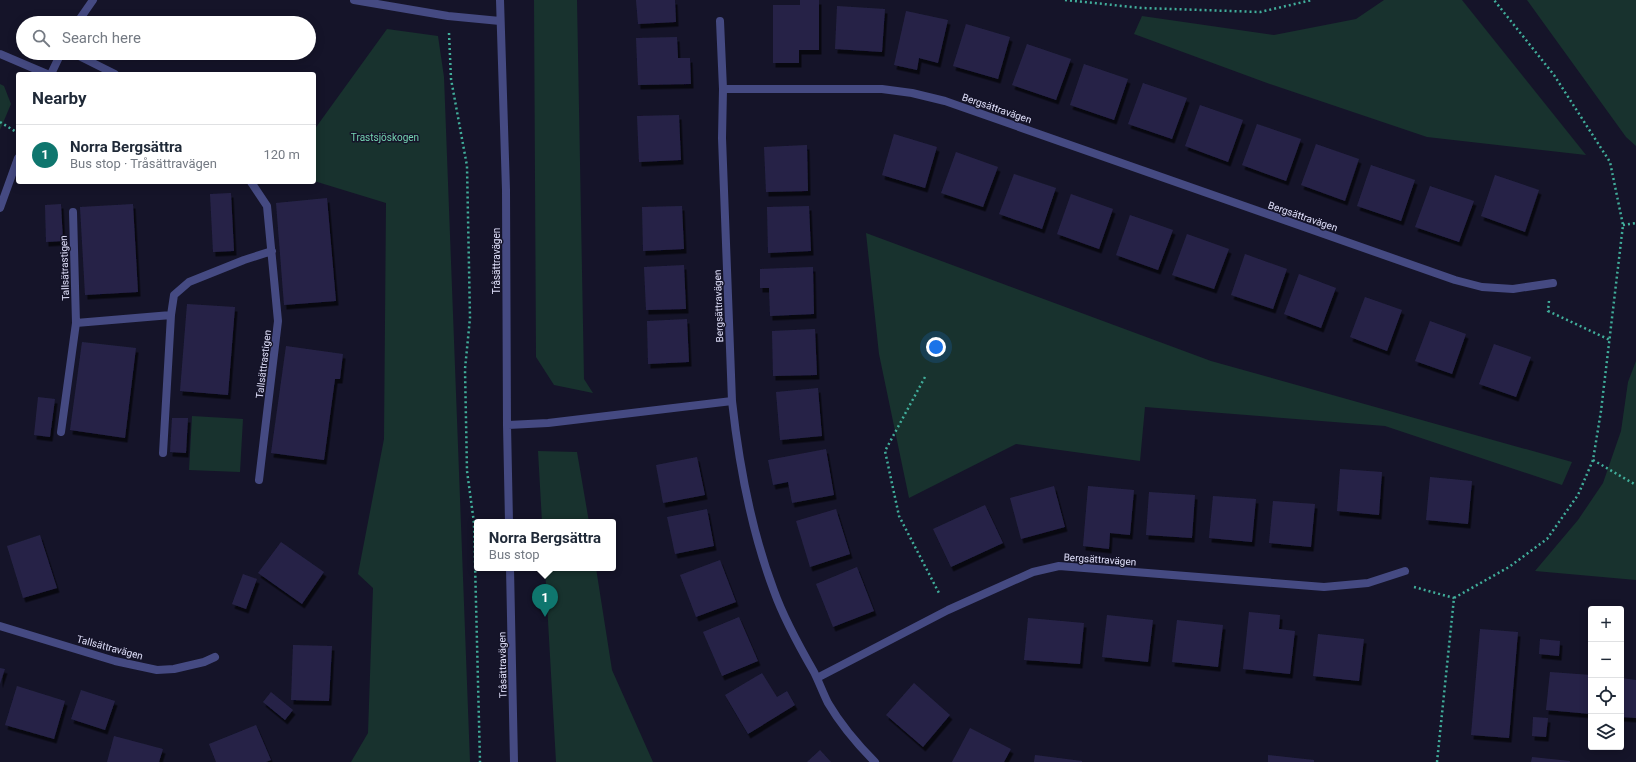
<!DOCTYPE html>
<meta charset="utf-8">
<style>
:root{--surface:#fff;--page:#f2f2f3;--text:#1f2937;--muted:#747a83;--line:#e0e1e3;--accent:#0f766e}
body{margin:0;font-family:Roboto,sans-serif;background:var(--page);color:var(--text)}
.controls{position:absolute;right:12px;bottom:12px;display:grid;overflow:hidden;border-radius:4px;box-shadow:0 2px 10px #0003}
.controls button{width:36px;height:36px;display:grid;place-items:center;padding:0;border:0;border-bottom:1px solid var(--line);background:var(--surface);color:var(--text);font:20px sans-serif}
.you{position:absolute;left:936px;top:347px;width:14px;height:14px;margin:-10px;border:3px solid #fff;border-radius:50%;background:#1a73e8;box-shadow:0 0 0 6px #1a73e833}
.badge{display:grid;place-items:center;width:26px;height:26px;border-radius:50%;background:var(--accent);color:#fff;font-size:13px;font-weight:700}
.pin{position:absolute;translate:-50% -33px;filter:drop-shadow(0 1px 2px #0008)}
.pin::after{content:'';position:absolute;top:21px;width:14px;height:12px;background:inherit;clip-path:polygon(0 0,100% 0,50% 100%)}
.popup{position:absolute;left:474px;top:519px;width:142px;height:52px;box-sizing:border-box;display:grid;place-content:center;border-radius:4px;background:var(--surface);filter:drop-shadow(0 1px 3px #0005);font-size:13px;white-space:nowrap;color:var(--muted)}
.popup b{font-size:15px;color:var(--text)}
.popup::after{content:'';position:absolute;left:50%;top:100%;margin-left:-8px;border:8px solid transparent;border-top-color:var(--surface)}
.list{margin:0;padding:0;list-style:none}
h2{display:flex;justify-content:space-between;align-items:center;height:52px;margin:0;padding:0 16px;font-size:17px}
h2 small{font-size:13px;font-weight:400;color:var(--muted)}
.list li{display:grid;grid-template-columns:26px 1fr auto;gap:12px;align-items:center;box-sizing:border-box;height:60px;padding:0 16px;border-top:1px solid var(--line)}
.list b{display:block;font-size:15px;white-space:nowrap}
.list p{margin:0;font-size:13px;white-space:nowrap;color:var(--muted)}
.list em{font-size:13px;font-style:normal;color:var(--muted)}
.icon{flex:none;width:22px;height:22px;fill:none;stroke:currentColor;stroke-width:2;stroke-linecap:round;stroke-linejoin:round}
.map{position:relative;flex:none;width:1636px;height:762px;overflow:hidden}
.search{position:absolute;background:var(--surface);box-shadow:0 2px 10px #0003;left:16px;top:16px;width:300px;height:44px;display:flex;align-items:center;gap:10px;box-sizing:border-box;padding:0 14px;border-radius:22px;color:var(--muted);font-size:15px}
.panel{position:absolute;background:var(--surface);box-shadow:0 2px 10px #0003;left:16px;top:72px;width:300px;height:112px;border-radius:4px}
.map>svg:first-child{display:block}
.green{fill:#18322e}
.building{fill:#262347;filter:url(#shadow)}
.lines{fill:none;stroke-linecap:round;stroke-linejoin:round}
.path{stroke:#41ae9b;stroke-width:2.5;stroke-dasharray:2 3;stroke-linecap:butt}
.lane{stroke:#454a82;stroke-width:8}
.street{stroke:#454a82;stroke-width:8}
.labels{text-anchor:middle;stroke-width:3;stroke-linejoin:round;paint-order:stroke}
.street-label{font-size:10px;fill:#e0e0fb;stroke:#151429}
.park-label{font-size:10px;fill:#74d3b1;stroke:#151429}
</style>
<div class="map">
<svg width="1636" height="762" viewBox="0 0 1636 762">
<defs>
<filter id="shadow"><feDropShadow dx="2.5" dy="4.5" stdDeviation="0" flood-color="#0009"/></filter>
</defs>
<rect width="100%" height="100%" fill="#151429"/>
<!-- green -->
<path class="green" d="M534,0H577L584,379L593,393L554,385L536,357Z
M1384,0H1462L1586,155L1427,137L1267,83L1134,34L1142,16L1274,35L1356,19Z
M1527,0H1636V146L1626,137Z
M387,29L438,36L444,77L470,762H351L368,733L373,588L358,574L384,439L386,203L314,181V130Z
M0,84L4,86L11,104L0,130Z
M866,233L1211,361L1572,462L1562,485L1385,426L1145,407L1140,461L1016,444L909,498L879,354Z
M1636,361V580L1535,571L1578,520L1603,483L1621,431L1628,382Z
M192,416L243,419L240,472L189,470Z
M538,451L577,452L589,522H542Z
M545,568H596L612,670L653,762H556Z"/>
<!-- building -->
<path class="building" d="M636,0H675L676,22L638,24Z
M800,0H819V50H799V63H773V5H800Z
M837,6L885,9L882,52L835,49Z
M906,11L948,20L938,63L919,58L917,70L894,65Z
M966,24L1010,37L998,79L953,66Z
M677,37L678,58H690L691,84L638,85L636,38Z
M1027,44L1071,59L1056,100L1012,85Z
M1084,64L1128,79L1114,120L1070,105Z
M1143,83L1187,98L1172,139L1128,124Z
M1200,105L1243,120L1228,162L1185,146Z
M679,115L681,160L639,162L637,116Z
M1257,124L1301,139L1286,181L1242,165Z
M894,134L937,147L925,188L882,175Z
M1316,144L1359,159L1345,201L1301,185Z
M807,145L808,191L766,192L764,147Z
M956,152L998,167L983,207L941,193Z
M1371,165L1415,180L1401,221L1357,206Z
M1014,174L1056,188L1042,229L999,214Z
M1495,175L1539,190L1525,232L1481,216Z
M1430,186L1474,201L1459,242L1415,227Z
M231,193L234,251L213,252L210,194Z
M1071,194L1113,209L1099,249L1057,234Z
M327,198L336,301L284,305L276,203Z
M61,204L63,241L46,242L45,205Z
M133,204L138,292L85,295L80,207Z
M682,206L684,249L643,251L642,207Z
M809,206L811,251L768,253L767,207Z
M1130,215L1173,230L1158,270L1116,255Z
M1187,234L1229,249L1214,289L1172,275Z
M1245,254L1287,269L1273,309L1231,295Z
M684,265L686,309L646,310L644,267Z
M813,267L814,314L770,316L769,288H760V269Z
M1299,274L1336,288L1321,328L1284,314Z
M1365,297L1402,310L1387,351L1350,337Z
M187,304L235,307L228,395L180,391Z
M687,319L689,362L648,364L647,321Z
M1430,321L1466,334L1452,374L1415,361Z
M815,329L817,375L773,376L772,331Z
M82,342L136,348L125,438L70,430Z
M1494,344L1531,357L1516,397L1479,384Z
M286,346L343,354L340,379H335L324,460L271,453Z
M818,388L822,436L780,440L776,392Z
M38,397L55,399L50,437L34,435Z
M172,418H188L186,453L170,452Z
M826,449L834,495L792,503L788,482L773,485L768,460Z
M697,457L705,495L663,503L656,465Z
M1340,469L1382,472L1379,515L1337,511Z
M1430,477L1472,481L1468,524L1426,520Z
M1054,486L1065,527L1021,539L1010,498Z
M1088,486L1134,490L1130,535L1110,533L1109,549L1083,546Z
M1149,492L1195,495L1192,538L1146,535Z
M1213,496L1256,499L1252,542L1209,538Z
M1273,501L1315,504L1311,547L1269,543Z
M985,505L1003,543L951,567L933,529Z
M707,509L714,546L675,554L667,517Z
M836,509L850,554L810,567L796,521Z
M40,535L57,588L23,598L7,546Z
M281,542L324,572L302,604L258,573Z
M720,560L736,602L696,617L680,575Z
M857,567L874,611L833,627L816,584Z
M243,574L257,579L246,609L232,604Z
M1249,612L1280,615L1279,629L1295,631L1290,674L1243,669Z
M1107,615L1153,620L1148,662L1102,657Z
M739,617L758,661L722,676L703,632Z
M1028,618L1084,623L1080,664L1024,660Z
M1177,620L1223,625L1218,667L1172,662Z
M1480,629L1518,632L1509,738L1471,735Z
M1318,634L1364,639L1359,681L1313,676Z
M1540,639L1560,641L1559,656L1539,654Z
M293,645L332,646L329,701L291,700Z
M0,668L5,669L0,684Z
M1550,672L1591,675V714L1546,710Z
M762,673L777,697L787,691L795,705L748,734L725,695Z
M1621,678L1636,680V718L1621,717Z
M914,683L950,715L923,747L886,715Z
M17,686L65,701L54,739L5,725Z
M81,690L115,701L105,730L71,719Z
M271,692L293,710L285,720L263,702Z
M1533,717L1548,718L1546,737L1532,736Z
M256,725L271,760L266,762H216L209,744Z
M970,728L1011,749L1004,762H952Z
M114,736L163,749L159,762H107Z
M820,750L831,762H807Z
M1035,755L1082,761V762H1034Z
M1268,755L1314,760V762H1268Z
M1532,757L1570,761V762H1531Z"/>
<g class="lines">
<!-- path -->
<path class="path" d="M1065,0L1142,8L1260,12L1312,0
M449,33L451,79L467,166L470,318L465,369L467,471L474,523L480,762
M0,122L18,133
M1623,225L1636,223
M1549,301L1548,311L1610,340
M925,377L885,451L899,516L940,595
M1593,460L1636,485
M1414,587L1454,598
M1437,762L1454,598L1509,567L1547,539L1578,495L1593,460L1601,411L1623,225L1610,162L1554,75L1494,0"/>
<!-- lane -->
<path class="lane" d="M0,54L47,74"/>
<!-- street -->
<path class="street" d="M354,0L448,16L500,21
M500,0L506,190L507,425L509,522
M720,21L723,89
M77,23L93,0
M73,53L115,74
M51,74L61,53
M251,182L267,206L278,321L259,480
M0,208L18,158
M73,212L76,323
M732,401C739,465 751,530 774,591C784,619 799,646 814,672C819,682 823,693 828,703C841,725 857,744 875,762
M507,425L548,423L732,401L722,138L723,89H882L912,93L945,101L1455,280L1482,287L1513,289L1553,283
M61,432L76,323L171,315
M163,453L171,315L174,295L189,282L244,260L272,251
M510,568L514,762
M0,626L115,661L157,670L174,669L204,662L215,657
M817,678L948,610L1033,572L1059,566L1324,587L1368,583L1405,571"/>
</g>
<g class="labels">
<!-- street labels -->
<g class="street-label">
<text transform="translate(997 108) rotate(19)" y="4">Bergsättravägen</text>
<text transform="translate(1303 216) rotate(19)" y="4">Bergsättravägen</text>
<text transform="translate(496 261) rotate(-90)" y="4">Tråsättravägen</text>
<text transform="translate(64 268) rotate(-92)" y="4">Tallsätrastigen</text>
<text transform="translate(718 306) rotate(-92)" y="4">Bergsättravägen</text>
<text transform="translate(263 364) rotate(-83)" y="4">Tallsättrastigen</text>
<text transform="translate(1100 559) rotate(4)" y="4">Bergsättravägen</text>
<text transform="translate(110 647) rotate(15)" y="4">Tallsättravägen</text>
<text transform="translate(502 665) rotate(-91)" y="4">Tråsättravägen</text>
</g>
<!-- park labels -->
<g class="park-label">
<text x="385" y="141">Trastsjöskogen</text>
</g>
</g>
</svg>
<div class="controls">
<button>+</button>
<button>−</button>
<button><svg class="icon" aria-label="locate" viewBox="0 0 24 24"><circle cx="12" cy="12" r="6"/><path d="M12 2v4M12 18v4M2 12h4M18 12h4"/></svg></button>
<button><svg class="icon" aria-label="layers" viewBox="0 0 24 24"><path d="M12 4l9 5-9 5-9-5zM3 14l9 5 9-5"/></svg></button>
</div>
<div class="you"></div>
<div class="pin badge" style="left:545px;top:617px">1</div>
<div class="popup"><b>Norra Bergsättra</b>Bus stop</div>
<div class="search"><svg class="icon" aria-label="search" viewBox="0 0 24 24"><circle cx="10" cy="10" r="6"/><path d="M15 15l6 6"/></svg>Search here</div>
<section class="panel">
<h2>Nearby<small></small></h2>
<ul class="list">
<li><span class="badge">1</span><div><b>Norra Bergsättra</b><p>Bus stop · Tråsättravägen</p></div><em>120 m</em></li>
</ul>
</section>
</div>
